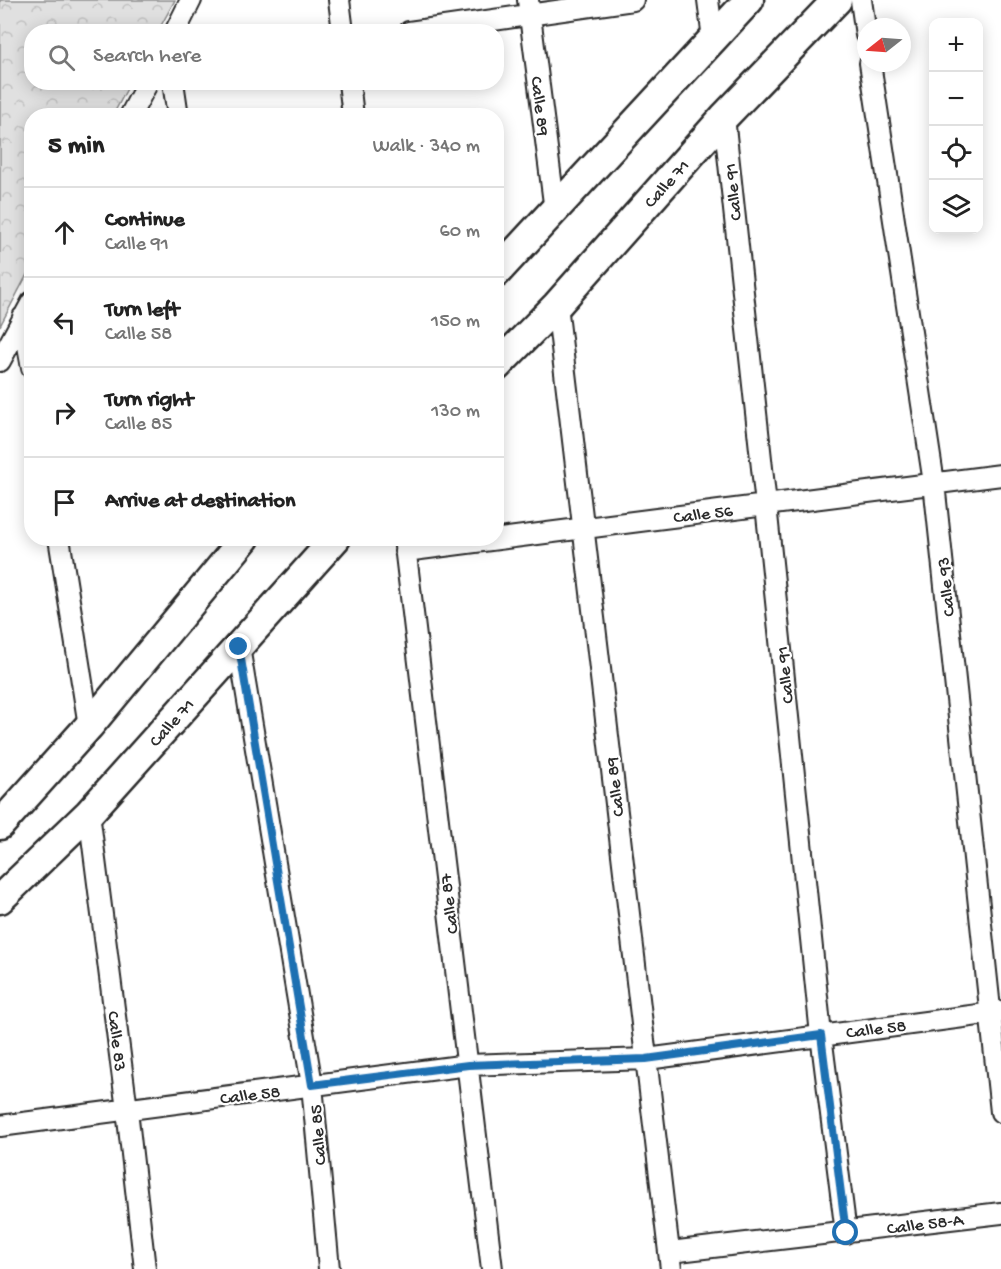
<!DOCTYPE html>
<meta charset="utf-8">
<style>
:root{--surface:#fff;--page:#f6f6f6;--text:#222;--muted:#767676;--line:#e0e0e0}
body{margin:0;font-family:"Gochi Hand",sans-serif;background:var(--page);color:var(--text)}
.controls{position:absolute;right:18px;top:18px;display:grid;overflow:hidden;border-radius:12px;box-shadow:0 3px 15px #0003}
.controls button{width:54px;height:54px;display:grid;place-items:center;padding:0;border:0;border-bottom:2px solid var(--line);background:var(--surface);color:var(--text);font:30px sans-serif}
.compass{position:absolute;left:857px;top:18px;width:54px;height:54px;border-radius:50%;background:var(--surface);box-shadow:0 3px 15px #0003;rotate:253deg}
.stop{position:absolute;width:18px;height:18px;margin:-14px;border:4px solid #1f6fb2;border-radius:50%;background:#fff}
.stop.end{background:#1f6fb2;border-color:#fff;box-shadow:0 2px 6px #0008}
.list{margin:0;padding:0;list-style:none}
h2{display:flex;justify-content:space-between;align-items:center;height:78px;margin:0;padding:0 24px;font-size:26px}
h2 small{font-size:20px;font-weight:400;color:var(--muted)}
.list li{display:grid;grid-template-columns:39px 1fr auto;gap:18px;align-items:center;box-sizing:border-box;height:90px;padding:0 24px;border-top:2px solid var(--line)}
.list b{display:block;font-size:22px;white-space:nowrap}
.list p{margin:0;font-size:20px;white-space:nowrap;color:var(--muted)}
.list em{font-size:20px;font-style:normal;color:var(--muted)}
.icon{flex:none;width:33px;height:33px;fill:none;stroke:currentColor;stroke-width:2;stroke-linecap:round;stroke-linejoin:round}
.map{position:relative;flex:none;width:1001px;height:1269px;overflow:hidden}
.search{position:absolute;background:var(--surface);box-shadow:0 3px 15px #0003;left:24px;top:24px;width:480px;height:66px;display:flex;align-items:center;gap:15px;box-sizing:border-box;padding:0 21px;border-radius:24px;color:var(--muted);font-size:22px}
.panel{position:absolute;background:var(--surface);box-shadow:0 3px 15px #0003;left:24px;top:108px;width:480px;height:438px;border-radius:24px}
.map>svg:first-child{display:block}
.park{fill:url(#park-crowns);stroke:#868686;stroke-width:1.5}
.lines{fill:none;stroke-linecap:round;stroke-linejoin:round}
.street-casing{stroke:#2b2b2b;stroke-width:24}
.secondary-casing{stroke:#2b2b2b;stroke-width:33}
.street{stroke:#fff;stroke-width:20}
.secondary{stroke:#fff;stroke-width:28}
.route{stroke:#1f6fb2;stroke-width:8}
.labels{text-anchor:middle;stroke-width:4.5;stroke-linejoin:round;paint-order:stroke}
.street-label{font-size:18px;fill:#2b2b2b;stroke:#fff}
</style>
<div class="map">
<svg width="1001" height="1269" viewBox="0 0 1001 1269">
<defs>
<pattern id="park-crowns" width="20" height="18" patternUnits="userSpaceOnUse" patternTransform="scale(1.5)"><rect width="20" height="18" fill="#e0e0e0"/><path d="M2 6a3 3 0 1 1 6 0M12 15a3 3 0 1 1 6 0" fill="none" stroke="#c0c0c0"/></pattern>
</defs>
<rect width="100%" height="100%" fill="#fff"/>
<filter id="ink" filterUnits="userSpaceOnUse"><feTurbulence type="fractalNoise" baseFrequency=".0167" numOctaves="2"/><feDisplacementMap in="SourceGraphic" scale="12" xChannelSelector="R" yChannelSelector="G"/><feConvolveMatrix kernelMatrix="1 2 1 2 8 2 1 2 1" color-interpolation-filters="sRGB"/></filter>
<g filter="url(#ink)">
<!-- park -->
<path class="park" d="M0,0H175L158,31L32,32V82L130,83L113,115L32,116L31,267L0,326Z"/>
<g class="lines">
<!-- street casing -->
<g class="street-casing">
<path id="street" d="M339,0L343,32
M528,0L555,211
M708,0L713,39
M861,0L866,35
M175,32L191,0
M409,32L633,0
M870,63L934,483L1001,1112
M173,82L178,116
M349,82L353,116
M130,116L148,82
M724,117L766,505L821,1035L846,1233
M557,305L671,1269
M23,317L32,368
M0,361L32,302
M59,538L89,726
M404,538L492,1269
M405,551L1001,475
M239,647L312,1085L329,1269
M89,813L127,1110L145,1269
M0,1126L468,1065L647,1059L1001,1012
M670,1252L1001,1213"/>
</g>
<!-- secondary casing -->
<g class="secondary-casing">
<path id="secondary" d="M496,273L749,0
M496,367L557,305L724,117L837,0
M0,825L89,726L245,538
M0,899L89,813L336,538"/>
</g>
<!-- street -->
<use href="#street" class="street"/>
<!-- secondary -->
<use href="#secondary" class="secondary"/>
</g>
</g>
<g class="lines" filter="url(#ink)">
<!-- route -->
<path class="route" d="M239,647L312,1085L468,1065L646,1059L821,1035L846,1233"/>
</g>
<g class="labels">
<!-- street labels -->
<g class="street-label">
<text transform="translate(541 106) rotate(83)" y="6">Calle 89</text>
<text transform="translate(666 183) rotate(-48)" y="6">Calle 71</text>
<text transform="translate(732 192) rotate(-96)" y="6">Calle 91</text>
<text transform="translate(703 513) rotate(-7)" y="6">Calle 56</text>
<text transform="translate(945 587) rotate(-96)" y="6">Calle 93</text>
<text transform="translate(784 675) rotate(-96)" y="6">Calle 91</text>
<text transform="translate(171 722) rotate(-48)" y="6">Calle 71</text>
<text transform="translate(614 787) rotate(-97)" y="6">Calle 89</text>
<text transform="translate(448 904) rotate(-97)" y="6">Calle 87</text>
<text transform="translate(876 1028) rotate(-7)" y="6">Calle 58</text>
<text transform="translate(118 1041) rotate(83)" y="6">Calle 83</text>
<text transform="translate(250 1094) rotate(-7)" y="6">Calle 58</text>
<text transform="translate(317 1135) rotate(-95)" y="6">Calle 85</text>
<text transform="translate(925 1223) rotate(-7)" y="6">Calle 58-A</text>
</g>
</g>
</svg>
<div class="controls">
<button>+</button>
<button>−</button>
<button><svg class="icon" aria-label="locate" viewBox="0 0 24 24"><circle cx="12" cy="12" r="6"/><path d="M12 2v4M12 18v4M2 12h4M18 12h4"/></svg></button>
<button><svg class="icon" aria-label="layers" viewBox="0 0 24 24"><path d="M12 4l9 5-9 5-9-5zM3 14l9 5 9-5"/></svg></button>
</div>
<svg class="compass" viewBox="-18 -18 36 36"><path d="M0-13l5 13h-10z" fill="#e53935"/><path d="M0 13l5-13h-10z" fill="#767676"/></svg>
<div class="stop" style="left:846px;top:1233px"></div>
<div class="stop end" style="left:239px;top:647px"></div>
<div class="search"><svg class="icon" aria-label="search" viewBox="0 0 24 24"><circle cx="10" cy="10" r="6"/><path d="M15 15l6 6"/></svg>Search here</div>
<section class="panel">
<h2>5 min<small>Walk · 340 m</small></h2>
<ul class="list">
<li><svg class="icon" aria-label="ahead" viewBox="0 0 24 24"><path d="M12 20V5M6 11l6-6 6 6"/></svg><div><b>Continue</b><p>Calle 91</p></div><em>60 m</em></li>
<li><svg class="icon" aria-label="left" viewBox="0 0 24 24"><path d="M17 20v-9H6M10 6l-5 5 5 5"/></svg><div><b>Turn left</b><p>Calle 58</p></div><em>150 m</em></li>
<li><svg class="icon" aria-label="right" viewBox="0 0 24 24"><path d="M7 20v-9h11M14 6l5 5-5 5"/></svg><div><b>Turn right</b><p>Calle 85</p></div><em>130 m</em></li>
<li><svg class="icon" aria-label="arrive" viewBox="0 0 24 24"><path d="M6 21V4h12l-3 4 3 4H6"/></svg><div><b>Arrive at destination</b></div></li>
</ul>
</section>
</div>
